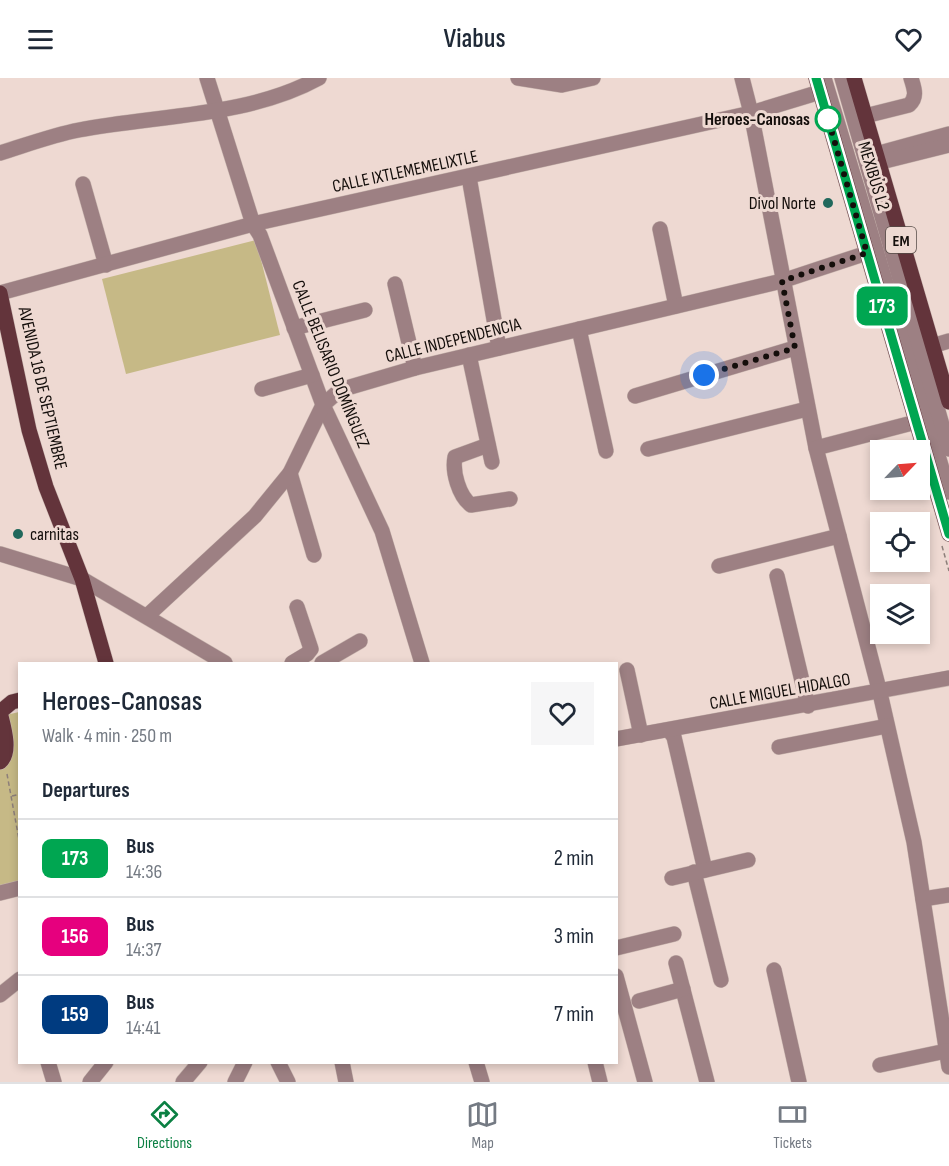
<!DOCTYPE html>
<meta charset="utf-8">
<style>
:root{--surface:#fff;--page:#f6f6f7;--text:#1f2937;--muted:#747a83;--line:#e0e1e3;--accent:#0b8043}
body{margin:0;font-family:"Sofia Sans Condensed",sans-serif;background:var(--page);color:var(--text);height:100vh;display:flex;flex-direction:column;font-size:22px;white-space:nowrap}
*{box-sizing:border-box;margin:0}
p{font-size:20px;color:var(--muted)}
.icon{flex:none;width:33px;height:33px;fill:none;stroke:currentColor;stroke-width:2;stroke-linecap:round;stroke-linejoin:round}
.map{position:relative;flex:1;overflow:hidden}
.panel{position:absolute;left:18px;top:584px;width:600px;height:402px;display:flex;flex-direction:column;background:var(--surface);border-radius:0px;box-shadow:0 3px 9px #0003}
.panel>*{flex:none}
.badge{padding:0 12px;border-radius:9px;font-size:21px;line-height:39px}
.needle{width:39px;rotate:65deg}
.buttons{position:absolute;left:870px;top:362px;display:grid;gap:12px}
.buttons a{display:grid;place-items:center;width:60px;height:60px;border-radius:0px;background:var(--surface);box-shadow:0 3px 9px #0003;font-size:30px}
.you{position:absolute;width:30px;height:30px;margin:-15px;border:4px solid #fff;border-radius:50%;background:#1a73e8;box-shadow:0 0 0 9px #1a73e833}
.map>.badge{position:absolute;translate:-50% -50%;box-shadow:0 0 0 3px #fff}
h2{padding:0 24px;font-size:22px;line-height:54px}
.round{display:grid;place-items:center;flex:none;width:63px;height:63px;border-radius:0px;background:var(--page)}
.headline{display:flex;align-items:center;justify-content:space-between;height:102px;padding:0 24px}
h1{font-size:28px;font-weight:600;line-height:45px}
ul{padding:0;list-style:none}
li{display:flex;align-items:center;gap:18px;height:78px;padding:0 24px;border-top:2px solid var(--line)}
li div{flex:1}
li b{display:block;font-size:22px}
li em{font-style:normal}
li .badge{min-width:66px;font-weight:700;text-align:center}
header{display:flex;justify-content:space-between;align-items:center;height:78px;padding:0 24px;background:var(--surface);font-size:27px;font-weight:600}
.menu{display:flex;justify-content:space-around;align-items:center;height:84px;border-top:2px solid var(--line);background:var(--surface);font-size:16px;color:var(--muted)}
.menu a{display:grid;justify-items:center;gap:3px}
.menu .active{color:var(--accent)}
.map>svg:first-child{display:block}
.green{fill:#c6b986}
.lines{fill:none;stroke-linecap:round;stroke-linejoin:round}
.minor-casing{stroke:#c7b4ae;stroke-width:16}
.major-casing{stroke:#c7b4ae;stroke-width:16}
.path{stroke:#8d7f7a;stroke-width:1.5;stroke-dasharray:4.5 3;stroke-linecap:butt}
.minor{stroke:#9d8083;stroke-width:15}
.major{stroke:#63343b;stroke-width:15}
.line-casing{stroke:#fff;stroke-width:14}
.line{stroke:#00a651;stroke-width:9}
.walk{stroke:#140e0b;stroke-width:6;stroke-dasharray:0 10.8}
.stop-dot{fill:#fff;stroke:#00a651;stroke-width:3}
.poi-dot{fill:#21685c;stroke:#eed9d2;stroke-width:2}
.labels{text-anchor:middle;stroke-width:6;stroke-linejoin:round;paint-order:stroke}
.shield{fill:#eed9d2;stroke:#554b47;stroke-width:1.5}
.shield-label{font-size:16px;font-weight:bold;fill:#140e0b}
.stop-label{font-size:18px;font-weight:bold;fill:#140e0b;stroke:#eed9d2;text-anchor:end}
.street-label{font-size:18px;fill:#140e0b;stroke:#eed9d2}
.poi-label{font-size:18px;fill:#140e0b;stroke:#eed9d2;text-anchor:end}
</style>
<header><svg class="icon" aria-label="menu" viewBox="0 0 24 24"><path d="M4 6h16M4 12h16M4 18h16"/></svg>Viabus<svg class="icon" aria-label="heart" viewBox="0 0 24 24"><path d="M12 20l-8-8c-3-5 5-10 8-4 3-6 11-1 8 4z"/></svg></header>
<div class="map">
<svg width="949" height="1004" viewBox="0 0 949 1004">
<rect width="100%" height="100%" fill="#eed9d2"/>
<!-- green -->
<g class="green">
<polygon points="256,162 280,257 126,296 102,201"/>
<polygon points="19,634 19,808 0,813 0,690 6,637"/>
</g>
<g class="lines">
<defs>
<g id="minor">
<polyline points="207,0 253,146 260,157 323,327 382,453 422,585"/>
<polyline points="518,0 562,7 593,0"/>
<polyline points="742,0 751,35 816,370 880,615 914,764 949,989"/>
<polyline points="824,0 949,414"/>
<polyline points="842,0 949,371"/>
<path d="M 865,38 L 909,27 C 918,19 914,10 911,0"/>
<path d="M 0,75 C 26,67 53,57 79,52 C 157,37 248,39 319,0"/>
<polyline points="876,76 949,56"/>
<polyline points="885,83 949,67"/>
<polyline points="469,99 499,270"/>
<polyline points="83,106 106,187"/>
<polyline points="660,151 676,228"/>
<polyline points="395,206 415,290"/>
<polyline points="0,215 253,146 751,35 820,14"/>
<polyline points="294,250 365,232"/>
<polyline points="579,251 606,373"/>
<polyline points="932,268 949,263"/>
<polyline points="469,277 492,384"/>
<polyline points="262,311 312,297"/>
<polyline points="635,318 795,270"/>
<path d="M 488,367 L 455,379 C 452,394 459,418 471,427 L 510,421"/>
<polyline points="816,370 916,344"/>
<polyline points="648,371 807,331"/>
<polyline points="290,395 314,477"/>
<polyline points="0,476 82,501 225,585"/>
<polyline points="719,488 839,458"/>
<polyline points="777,498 808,628"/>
<polyline points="147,538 255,438 290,395 323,327 340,312 415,290 782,203 867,175"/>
<polyline points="292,585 307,576 311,571 297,529"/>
<polyline points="322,585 360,563"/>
<polyline points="627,592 641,657"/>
<polyline points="669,652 674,659 705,792"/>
<polyline points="616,661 949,600"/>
<polyline points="779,669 887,648"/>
<polyline points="694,794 721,902"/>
<polyline points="672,800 748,782"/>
<polyline points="0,815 20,810"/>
<polyline points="923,821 949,817"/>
<polyline points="616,870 674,856"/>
<polyline points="676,885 707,1004"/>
<polyline points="774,892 799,1004"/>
<polyline points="616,898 645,1004"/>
<polyline points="0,917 20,901"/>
<polyline points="639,923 683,911"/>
<polyline points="48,984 54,1004"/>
<polyline points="278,984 288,1004"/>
<polyline points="342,984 346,1004"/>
<polyline points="476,984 482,1004"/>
<polyline points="595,984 600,1004"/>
<polyline points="880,987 946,973"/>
<polyline points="90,1004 106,984"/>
<polyline points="183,1004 200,984"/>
<polyline points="235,1004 245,984"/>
</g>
<g id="major">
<polyline points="816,0 949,456"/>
<polyline points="854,0 949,324"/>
<polyline points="0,215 29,352 46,409 82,501 106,585"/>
<path d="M 0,684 C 12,674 3,647 0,634 L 12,624 L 20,622"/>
</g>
</defs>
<!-- minor casing -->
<use href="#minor" class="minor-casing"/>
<!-- major casing -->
<use href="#major" class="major-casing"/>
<!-- path -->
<g class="path">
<polyline points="942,468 949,493"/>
<polyline points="7,696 20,767"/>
<polyline points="12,718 20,716"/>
</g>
<!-- minor -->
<use href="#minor" class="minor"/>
<!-- major -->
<use href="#major" class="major"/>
</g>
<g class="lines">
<defs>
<polyline id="line" points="816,0 949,456"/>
</defs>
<!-- line casing -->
<use href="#line" class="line-casing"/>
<!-- line -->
<use href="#line" class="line"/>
<!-- walk -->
<polyline class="walk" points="704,297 795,270 782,203 867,175 828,41"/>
</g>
<!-- markers -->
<circle class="stop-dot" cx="828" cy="41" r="12"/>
<g class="poi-dot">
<circle cx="828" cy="125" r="6"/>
<circle cx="18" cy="456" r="6"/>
</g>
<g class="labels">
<!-- shield labels -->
<rect class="shield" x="886" y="149" width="30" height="26" rx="4.5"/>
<g class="shield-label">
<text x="901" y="168">EM</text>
</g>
<!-- stop labels -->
<g class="stop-label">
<text x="810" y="47">Heroes-Canosas</text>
</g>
<!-- street labels -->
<g class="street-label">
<text transform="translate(405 93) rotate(-12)" y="6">CALLE IXTLEMEMELIXTLE</text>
<text transform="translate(874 98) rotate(73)" y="6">MEXIBÚS L2</text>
<text transform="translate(453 262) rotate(-14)" y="6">CALLE INDEPENDENCIA</text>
<text transform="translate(331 286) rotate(68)" y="6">CALLE BELISARIO DOMÍNGUEZ</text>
<text transform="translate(43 310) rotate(77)" y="6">AVENIDA 16 DE SEPTIEMBRE</text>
<text transform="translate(780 613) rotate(-10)" y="6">CALLE MIGUEL HIDALGO</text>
</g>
<!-- poi labels -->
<g class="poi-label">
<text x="816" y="131">Divol Norte</text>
<text x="30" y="462" text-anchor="start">carnitas</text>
</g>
</g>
</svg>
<div class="buttons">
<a><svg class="needle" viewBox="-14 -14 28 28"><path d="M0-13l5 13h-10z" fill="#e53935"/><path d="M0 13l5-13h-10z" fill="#747a83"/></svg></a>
<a><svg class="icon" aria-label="locate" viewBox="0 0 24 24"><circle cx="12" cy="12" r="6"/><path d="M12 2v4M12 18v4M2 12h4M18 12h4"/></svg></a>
<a><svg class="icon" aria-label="layers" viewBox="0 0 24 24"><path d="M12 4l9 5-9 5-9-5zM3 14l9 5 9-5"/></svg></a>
</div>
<div class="you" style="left:704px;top:297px"></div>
<b class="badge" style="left:882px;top:228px;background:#00a651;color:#fff">173</b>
<section class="panel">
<div class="headline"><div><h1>Heroes-Canosas</h1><p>Walk · 4 min · 250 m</p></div><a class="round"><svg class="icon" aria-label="heart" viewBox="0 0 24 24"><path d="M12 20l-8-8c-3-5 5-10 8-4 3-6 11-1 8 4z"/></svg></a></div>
<h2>Departures</h2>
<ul>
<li><span class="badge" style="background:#00a651;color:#fff">173</span><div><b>Bus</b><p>14:36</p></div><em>2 min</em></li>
<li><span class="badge" style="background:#e6007e;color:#fff">156</span><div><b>Bus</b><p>14:37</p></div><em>3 min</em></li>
<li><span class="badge" style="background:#003b80;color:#fff">159</span><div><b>Bus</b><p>14:41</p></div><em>7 min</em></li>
</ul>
</section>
</div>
<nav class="menu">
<a class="active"><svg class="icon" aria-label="directions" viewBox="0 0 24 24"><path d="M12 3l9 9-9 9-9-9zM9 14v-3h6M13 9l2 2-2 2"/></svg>Directions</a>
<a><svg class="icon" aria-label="map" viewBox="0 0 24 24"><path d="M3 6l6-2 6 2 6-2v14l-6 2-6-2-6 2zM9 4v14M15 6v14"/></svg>Map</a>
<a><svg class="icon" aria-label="tickets" viewBox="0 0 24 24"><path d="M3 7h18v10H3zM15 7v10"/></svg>Tickets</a>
</nav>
